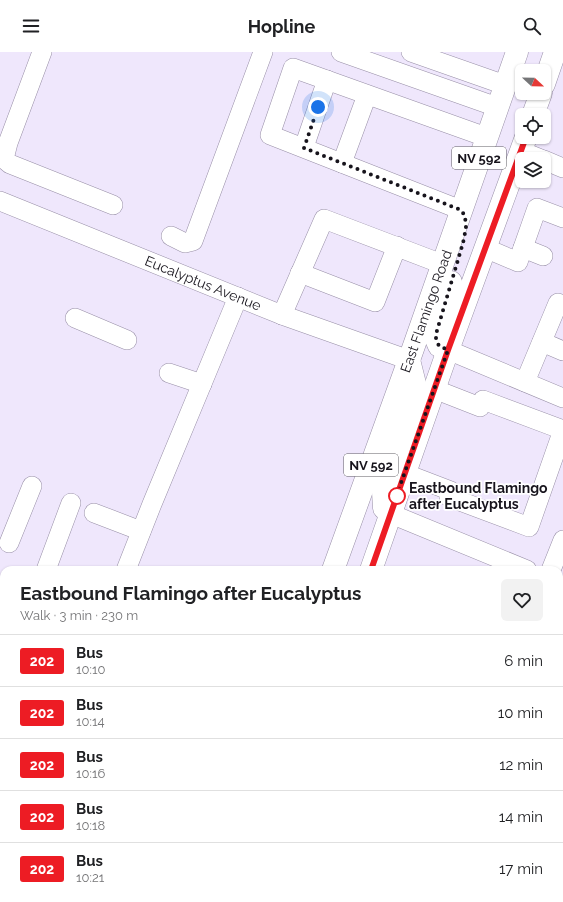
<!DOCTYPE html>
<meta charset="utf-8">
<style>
:root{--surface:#fff;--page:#f2f2f2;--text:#202124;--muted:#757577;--line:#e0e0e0}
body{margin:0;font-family:Raleway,sans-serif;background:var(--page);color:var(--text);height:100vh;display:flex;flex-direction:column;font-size:15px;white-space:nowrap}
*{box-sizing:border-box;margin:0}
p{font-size:13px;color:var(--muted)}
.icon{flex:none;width:22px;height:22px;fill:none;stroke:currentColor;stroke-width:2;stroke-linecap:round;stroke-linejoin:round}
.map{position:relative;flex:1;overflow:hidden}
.side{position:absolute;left:0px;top:514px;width:563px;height:336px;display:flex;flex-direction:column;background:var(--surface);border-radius:12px 12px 0 0;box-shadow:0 1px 3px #0004}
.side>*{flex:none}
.badge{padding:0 8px;border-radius:3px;font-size:14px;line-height:26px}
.needle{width:26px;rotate:112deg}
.buttons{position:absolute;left:515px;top:12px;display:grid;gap:8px}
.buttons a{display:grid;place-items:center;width:36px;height:36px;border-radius:6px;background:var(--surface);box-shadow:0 1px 3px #0004;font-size:20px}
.you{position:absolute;width:20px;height:20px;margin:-10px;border:3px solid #fff;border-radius:50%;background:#1a73e8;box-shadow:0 0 0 6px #1a73e833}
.map>.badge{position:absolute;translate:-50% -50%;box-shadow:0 0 0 2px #fff}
.round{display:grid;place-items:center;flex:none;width:42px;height:42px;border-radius:6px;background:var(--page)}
.headline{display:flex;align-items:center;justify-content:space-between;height:68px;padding:0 20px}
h1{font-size:19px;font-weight:700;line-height:30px}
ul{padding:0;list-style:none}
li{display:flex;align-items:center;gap:12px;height:52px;padding:0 20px;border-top:1px solid var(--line)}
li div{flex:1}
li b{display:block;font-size:15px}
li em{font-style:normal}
li .badge{min-width:44px;font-weight:700;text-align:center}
header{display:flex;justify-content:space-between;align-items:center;height:52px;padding:0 20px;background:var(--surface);font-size:18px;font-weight:700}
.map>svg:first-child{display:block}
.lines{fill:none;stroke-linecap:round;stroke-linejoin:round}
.minor-casing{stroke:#988fa7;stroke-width:20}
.major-casing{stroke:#988fa7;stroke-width:23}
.minor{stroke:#fff;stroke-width:19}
.major{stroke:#fff;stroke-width:22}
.line-casing{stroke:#fff;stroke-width:9}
.line{stroke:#ed1c24;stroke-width:6}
.walk{stroke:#17141c;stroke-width:4;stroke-dasharray:0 7.2}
.stop-dot{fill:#fff;stroke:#ed1c24;stroke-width:2}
.labels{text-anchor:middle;stroke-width:3.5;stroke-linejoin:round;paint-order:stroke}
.shield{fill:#fff;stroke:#5d5a60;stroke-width:1}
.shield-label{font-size:13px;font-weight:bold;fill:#17141c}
.street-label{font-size:14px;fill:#17141c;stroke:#fff}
.stop-label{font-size:14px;font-weight:bold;fill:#17141c;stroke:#fff;text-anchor:start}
</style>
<header><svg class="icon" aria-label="menu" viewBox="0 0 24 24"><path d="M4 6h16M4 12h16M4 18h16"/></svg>Hopline<svg class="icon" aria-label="search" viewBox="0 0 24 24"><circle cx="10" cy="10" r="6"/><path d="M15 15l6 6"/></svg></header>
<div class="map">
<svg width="563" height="850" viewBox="0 0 563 850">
<rect width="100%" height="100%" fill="#efe7fc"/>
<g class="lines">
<defs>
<g id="minor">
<polyline points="42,0 8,91 4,107 10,112 113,153"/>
<polyline points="341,0 497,55"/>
<polyline points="411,0 505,33"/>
<polyline points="304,95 327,28"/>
<polyline points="521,99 541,107"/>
<polyline points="544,108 563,116"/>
<polyline points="342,111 367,43"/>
<path id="s1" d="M 0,149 L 282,263 L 409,308"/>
<polyline points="461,158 270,83 293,16 486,85"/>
<polyline points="171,184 185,191 193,189 263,0"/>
<polyline points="485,196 518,210 537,156 563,166"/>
<polyline points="523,196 543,204"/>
<polyline points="300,221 375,250 397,194"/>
<polyline points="282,263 324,167 442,212"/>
<polyline points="75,266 127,288"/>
<polyline points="542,290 563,299"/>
<polyline points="448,298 563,346"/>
<polyline points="169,321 202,332"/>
<polyline points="525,330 558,251 563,253"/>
<polyline points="404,421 451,439 449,445 529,475 563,378 483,348 480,355 434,337"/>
<polyline points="94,461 141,479"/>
<polyline points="391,462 527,518"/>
<polyline points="9,491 32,434"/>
<polyline points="46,518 71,451"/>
<polyline points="126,518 152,452 238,245"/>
<polyline points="551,518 563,488"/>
<polyline points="559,606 563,607"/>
<polyline points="0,641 4,631"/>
<polyline points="0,757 4,749"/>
<polyline points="115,850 117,846"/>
<polyline points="161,850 163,846"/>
</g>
<g id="major">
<polyline points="544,32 555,0"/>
<polyline points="533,63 541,41"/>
<polyline points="448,298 439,294 436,287 436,282 451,230"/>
<polyline points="386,458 384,456 383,440 414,342 415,332 409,308"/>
<path id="s2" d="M 333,518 L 409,308 L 517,0"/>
<polyline points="371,518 448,298 526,85"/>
<polyline points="218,850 219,846"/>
<polyline points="255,850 256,846"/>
</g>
</defs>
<!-- minor casing -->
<use href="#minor" class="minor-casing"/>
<!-- major casing -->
<use href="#major" class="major-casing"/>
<!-- minor -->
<use href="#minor" class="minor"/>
<!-- major -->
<use href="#major" class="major"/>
</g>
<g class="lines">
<defs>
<polyline id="line" points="371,518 448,298 526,85"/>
</defs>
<!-- line casing -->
<use href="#line" class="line-casing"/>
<!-- line -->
<use href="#line" class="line"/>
<!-- walk -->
<polyline class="walk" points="318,55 304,96 461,158 465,164 466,176 463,191 436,282 436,287 439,294 448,298 395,448 397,444"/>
</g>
<!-- markers -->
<circle class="stop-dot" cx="397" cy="444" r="8"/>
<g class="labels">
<!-- shield labels -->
<g class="shield">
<rect x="452" y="95" width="54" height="22" rx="3"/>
<rect x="344" y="402" width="54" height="22" rx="3"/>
</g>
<g class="shield-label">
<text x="479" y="111">NV 592</text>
<text x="371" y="418">NV 592</text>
</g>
<!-- street labels -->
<g class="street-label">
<text dy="5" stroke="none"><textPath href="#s1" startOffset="219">Eucalyptus Avenue</textPath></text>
<text dy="5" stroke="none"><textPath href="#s2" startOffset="275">East Flamingo Road</textPath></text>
</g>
<!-- stop labels -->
<g class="stop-label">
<text x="409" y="441">Eastbound Flamingo<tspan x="409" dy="16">after Eucalyptus</tspan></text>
</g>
</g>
</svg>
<div class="buttons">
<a><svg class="needle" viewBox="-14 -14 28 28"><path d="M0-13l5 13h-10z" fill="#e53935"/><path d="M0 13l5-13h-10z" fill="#757577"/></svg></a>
<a><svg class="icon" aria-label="locate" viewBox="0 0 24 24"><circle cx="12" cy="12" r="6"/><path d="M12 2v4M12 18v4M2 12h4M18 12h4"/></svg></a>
<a><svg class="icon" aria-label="layers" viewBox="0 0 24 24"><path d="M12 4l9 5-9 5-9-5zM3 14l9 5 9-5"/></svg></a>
</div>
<div class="you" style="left:318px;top:55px"></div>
<section class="side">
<div class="headline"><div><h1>Eastbound Flamingo after Eucalyptus</h1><p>Walk · 3 min · 230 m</p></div><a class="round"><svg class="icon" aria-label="heart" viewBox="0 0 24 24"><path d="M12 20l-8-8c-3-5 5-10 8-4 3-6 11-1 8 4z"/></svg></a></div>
<ul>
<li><span class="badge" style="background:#ed1c24;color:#fff">202</span><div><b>Bus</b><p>10:10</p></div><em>6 min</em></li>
<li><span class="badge" style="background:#ed1c24;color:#fff">202</span><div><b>Bus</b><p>10:14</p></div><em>10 min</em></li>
<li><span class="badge" style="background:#ed1c24;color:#fff">202</span><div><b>Bus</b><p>10:16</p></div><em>12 min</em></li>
<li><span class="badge" style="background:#ed1c24;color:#fff">202</span><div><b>Bus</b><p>10:18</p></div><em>14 min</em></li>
<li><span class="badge" style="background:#ed1c24;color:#fff">202</span><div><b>Bus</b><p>10:21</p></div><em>17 min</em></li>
</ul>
</section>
</div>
